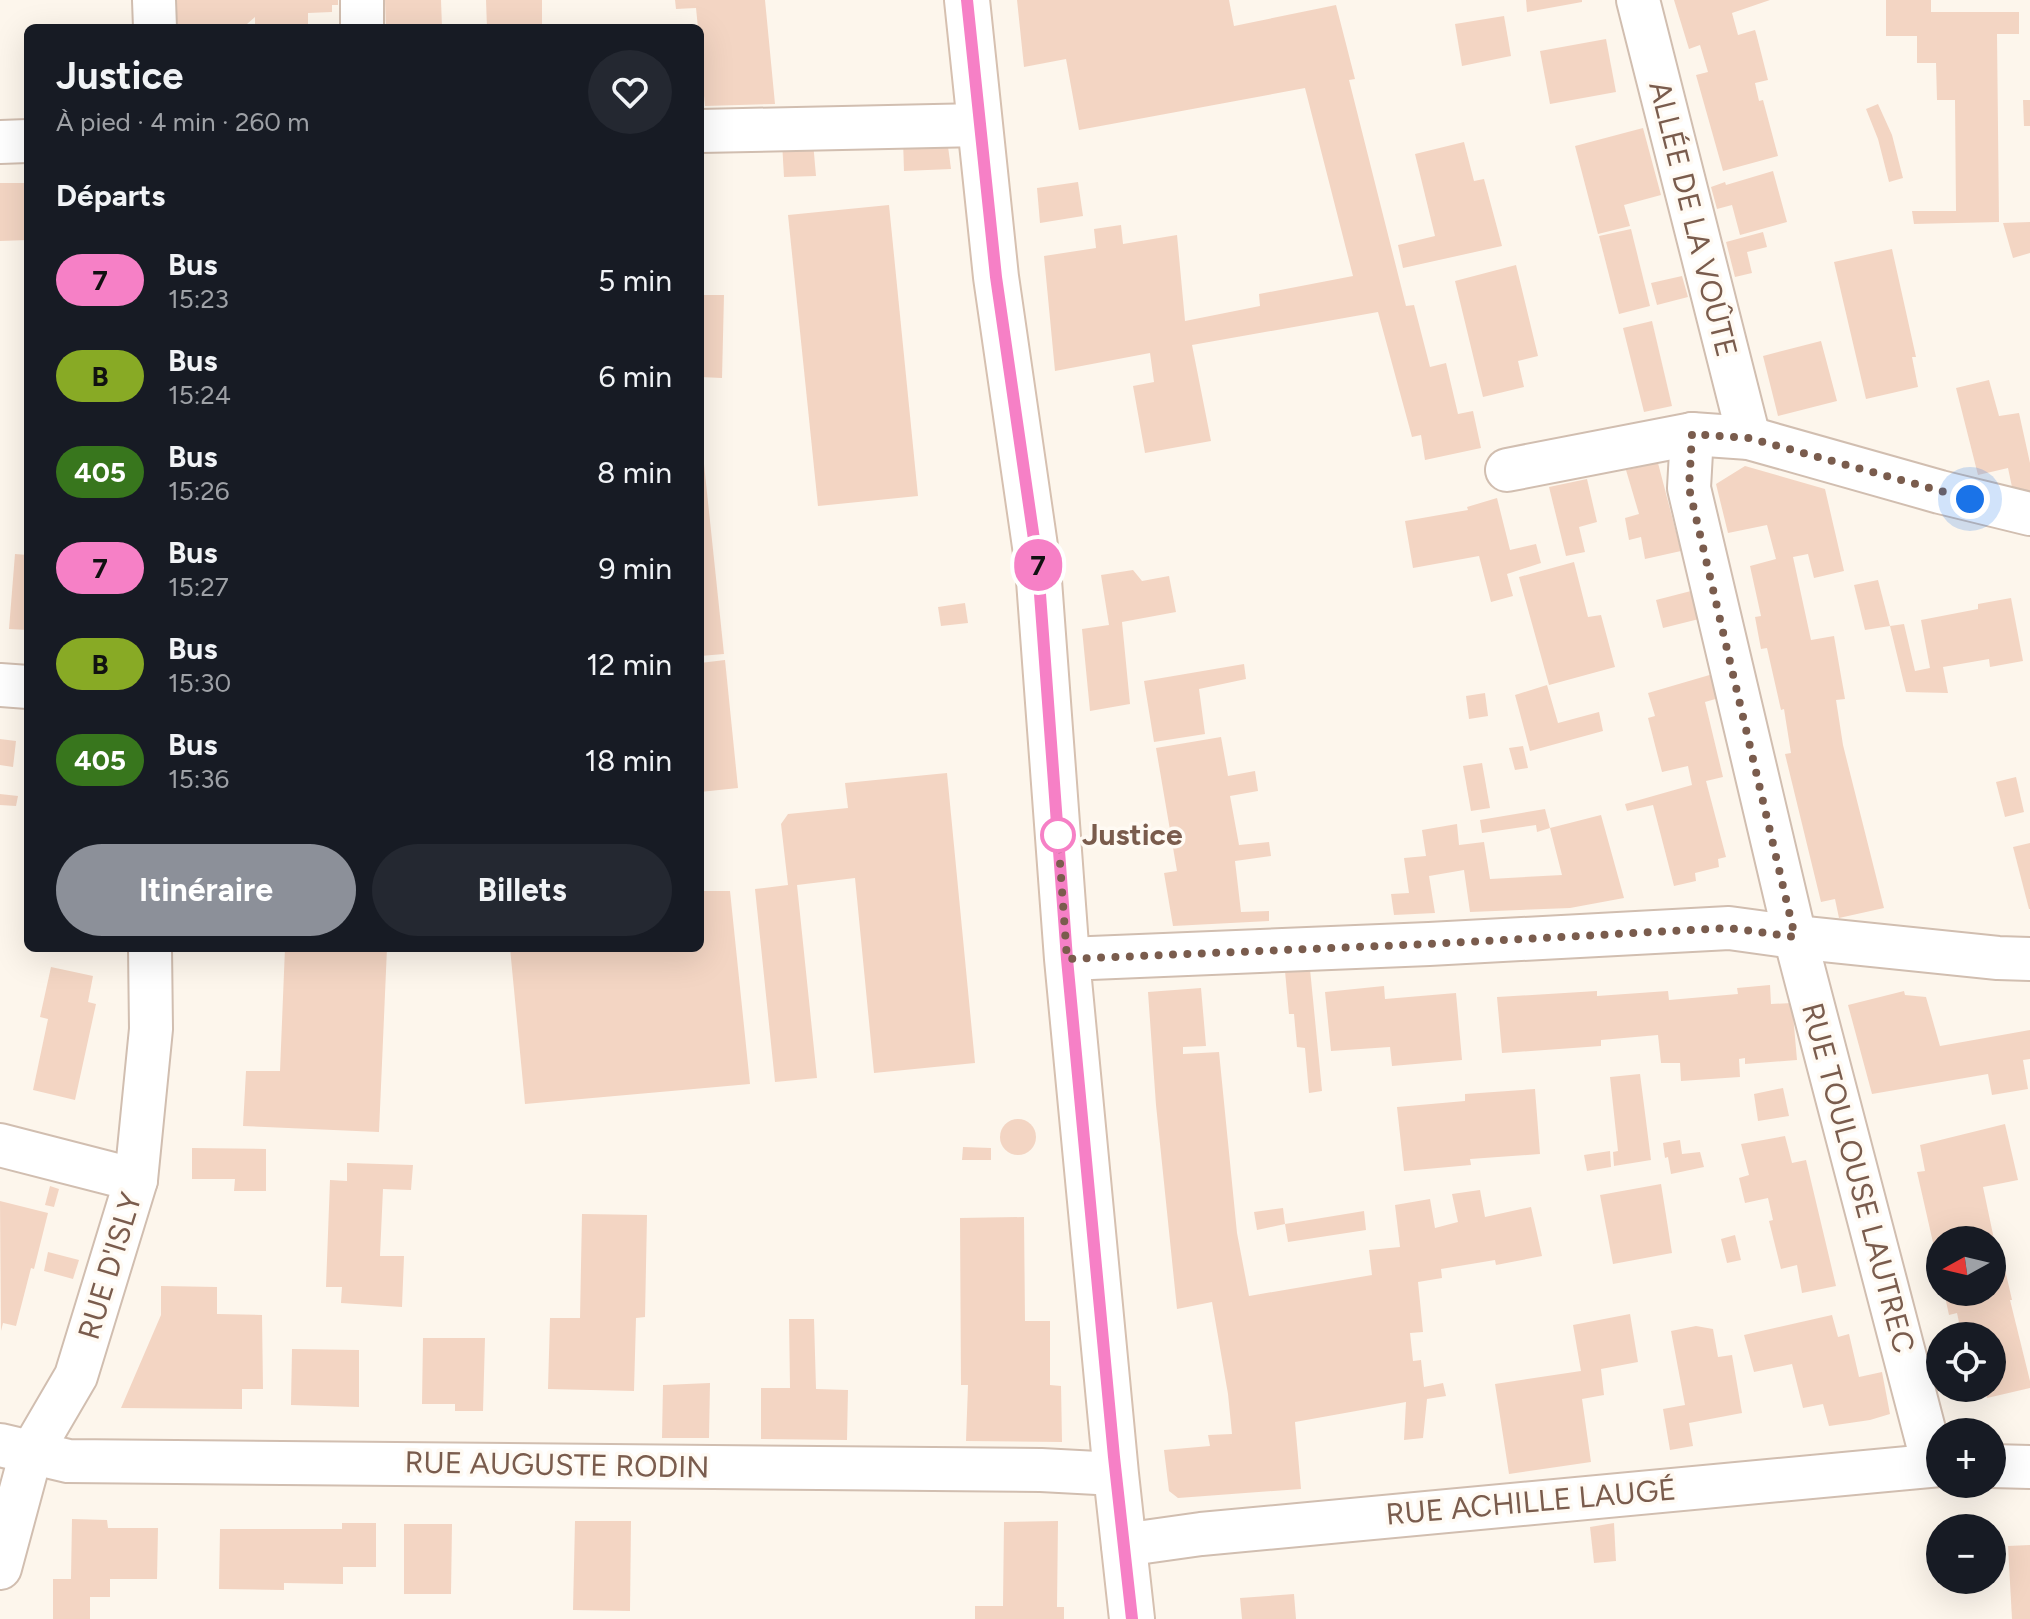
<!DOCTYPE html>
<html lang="fr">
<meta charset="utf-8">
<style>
:root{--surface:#171b24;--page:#242831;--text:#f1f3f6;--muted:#9ea1a6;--accent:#8c9099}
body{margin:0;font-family:Figtree,sans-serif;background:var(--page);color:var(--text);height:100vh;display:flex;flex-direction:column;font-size:30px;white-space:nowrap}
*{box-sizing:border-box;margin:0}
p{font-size:26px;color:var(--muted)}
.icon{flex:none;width:44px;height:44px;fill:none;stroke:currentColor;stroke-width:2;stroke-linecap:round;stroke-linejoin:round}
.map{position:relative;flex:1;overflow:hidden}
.drawer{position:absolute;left:24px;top:24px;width:680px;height:928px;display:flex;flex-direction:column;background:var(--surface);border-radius:12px;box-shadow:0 8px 32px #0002}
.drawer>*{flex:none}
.badge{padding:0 16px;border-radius:26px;font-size:28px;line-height:52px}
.needle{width:52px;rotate:262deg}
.tools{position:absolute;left:1926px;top:1226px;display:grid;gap:16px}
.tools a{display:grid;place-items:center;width:80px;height:80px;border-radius:50%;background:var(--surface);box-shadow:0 8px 32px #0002;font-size:40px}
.you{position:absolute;width:40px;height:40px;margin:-20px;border:6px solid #fff;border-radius:50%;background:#1a73e8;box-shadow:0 0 0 12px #1a73e833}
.map>.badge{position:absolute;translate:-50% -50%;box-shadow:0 0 0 4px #fff}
h2{padding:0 32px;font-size:30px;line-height:72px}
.round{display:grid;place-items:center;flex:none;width:84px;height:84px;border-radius:42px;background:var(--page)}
.head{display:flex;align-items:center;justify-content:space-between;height:136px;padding:0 32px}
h1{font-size:38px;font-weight:700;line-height:60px}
.cta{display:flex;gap:16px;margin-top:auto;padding:16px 32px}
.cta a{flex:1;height:92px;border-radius:48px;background:var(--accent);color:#fff;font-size:32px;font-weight:700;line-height:92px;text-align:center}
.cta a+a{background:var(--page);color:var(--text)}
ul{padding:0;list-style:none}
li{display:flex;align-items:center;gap:24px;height:96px;padding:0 32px}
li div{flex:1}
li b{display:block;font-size:30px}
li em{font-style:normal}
li .badge{min-width:88px;font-weight:700;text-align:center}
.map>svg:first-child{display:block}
.building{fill:#f3d5c3}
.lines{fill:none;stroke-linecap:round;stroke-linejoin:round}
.minor-casing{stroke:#d1beb0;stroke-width:46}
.secondary-casing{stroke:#d6c0b0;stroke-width:48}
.minor{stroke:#fff;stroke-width:42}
.secondary{stroke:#fff;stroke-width:44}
.line-casing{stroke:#fff;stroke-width:18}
.line{stroke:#f680c6;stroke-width:12}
.walk{stroke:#7a5c4d;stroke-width:8;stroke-dasharray:0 14.4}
.stop-dot{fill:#fff;stroke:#f680c6;stroke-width:4}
.labels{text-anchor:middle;stroke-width:7;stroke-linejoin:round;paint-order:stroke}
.street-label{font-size:30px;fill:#7a5c4d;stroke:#fffaf3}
.stop-label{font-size:30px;font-weight:bold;fill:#7a5c4d;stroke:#fffaf3;text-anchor:start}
</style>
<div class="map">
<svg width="2030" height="1619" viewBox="0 0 2030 1619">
<rect width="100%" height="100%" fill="#fdf6ec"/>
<!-- building -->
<g class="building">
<polygon points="175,0 338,0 338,5 332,5 332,12 308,13 308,28 255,28 255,17 247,24 232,24 232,28 175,28"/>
<polygon points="385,0 441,0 442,28 386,28"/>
<polygon points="486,0 542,0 542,28 487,28"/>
<polygon points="675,0 765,0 775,104 705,106 700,55 700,28 698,28 696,8 676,9"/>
<polygon points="1017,0 1229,0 1234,26 1336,5 1355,79 1349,80 1406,306 1414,305 1430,367 1446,363 1458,414 1473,411 1481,448 1425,460 1421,435 1412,437 1378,312 1192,345 1211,441 1145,453 1133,386 1154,382 1150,353 1055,371 1044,256 1096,248 1094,229 1121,225 1123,244 1177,235 1185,321 1260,306 1259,294 1353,276 1305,88 1079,130 1066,59 1024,67"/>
<polygon points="1526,0 1582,0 1582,2 1527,12"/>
<polygon points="1674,0 1770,0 1732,13 1738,35 1755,30 1756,33 1768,80 1755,83 1759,101 1763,100 1778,156 1723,171 1696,75 1708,72 1700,45 1689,49"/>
<polygon points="1886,0 1931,0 1931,12 2019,12 2019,34 1997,34 1999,222 1914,224 1912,211 1956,211 1955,100 1937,100 1936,63 1917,63 1917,36 1886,36"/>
<polygon points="1504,16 1511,56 1462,66 1455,24"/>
<polygon points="1606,39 1616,92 1550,104 1540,51"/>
<polygon points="2023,100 2030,100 2030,126 2024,126"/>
<polygon points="1878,104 1892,135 1903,178 1889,182 1878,139 1866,109"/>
<polygon points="1643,128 1661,195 1624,205 1630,226 1598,234 1575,146"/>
<polygon points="947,139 951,169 904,171 903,140"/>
<polygon points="782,142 813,142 816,176 784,177"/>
<polygon points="1464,142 1474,181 1484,179 1502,246 1403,268 1398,245 1435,236 1415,154"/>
<polygon points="1773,171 1787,222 1740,235 1732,205 1717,209 1711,187 1725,182 1726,185"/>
<polygon points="1078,182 1083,216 1040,223 1037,188"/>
<polygon points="0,183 28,183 28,240 0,241"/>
<rect x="700" y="201" width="4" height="37"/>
<polygon points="889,205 918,496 818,506 788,215"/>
<polygon points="2030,222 2030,253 2013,258 2003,223"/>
<polygon points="1631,229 1650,306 1619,314 1599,236"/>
<polygon points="1763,232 1767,247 1747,252 1752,273 1735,277 1726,242"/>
<polygon points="1892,249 1916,357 1912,357 1918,387 1866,399 1834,262"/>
<polygon points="1516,265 1538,356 1518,361 1524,387 1483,397 1455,281"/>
<polygon points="1682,276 1688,297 1657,305 1651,283"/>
<polygon points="700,295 724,295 722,378 700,377"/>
<polygon points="1652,321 1672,406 1644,412 1623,328"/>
<polygon points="1821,341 1837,401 1778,416 1763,356"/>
<polygon points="1989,380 1999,416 2019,413 2030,463 2030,492 2012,487 2008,468 1978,475 1956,388"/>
<polygon points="700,445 702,445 724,654 700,656"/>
<polygon points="1658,463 1681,551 1645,559 1641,537 1629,540 1625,518 1639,514 1626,470"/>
<polygon points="1745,466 1825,489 1844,571 1814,578 1808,554 1793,557 1811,640 1834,636 1845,699 1836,700 1843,745 1884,908 1839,918 1835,899 1821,902 1785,754 1791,753 1784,709 1781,710 1767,648 1761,649 1755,617 1761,616 1750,566 1776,559 1767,525 1728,533 1716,484"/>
<polygon points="1587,479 1597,522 1579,527 1585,552 1566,556 1549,487"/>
<polygon points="1497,498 1510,550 1536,544 1541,563 1507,574 1513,596 1491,602 1479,556 1413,568 1405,521 1468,510 1467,507"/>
<polygon points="15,554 28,555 28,630 9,629"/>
<polygon points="1574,562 1588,617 1601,615 1615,667 1549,685 1519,577"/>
<polygon points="1133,570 1142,581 1169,576 1176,612 1122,622 1130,704 1090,711 1082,629 1109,625 1101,575"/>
<polygon points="1878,580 1890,626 1865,630 1854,585"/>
<polygon points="1691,591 1699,619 1663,628 1656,600"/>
<polygon points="2011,598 2023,661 1990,667 1989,659 1943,667 1948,693 1906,692 1890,626 1904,624 1915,671 1930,668 1921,620 1978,609 1978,604"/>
<polygon points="965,603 968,623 941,626 938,607"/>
<polygon points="725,660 738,788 700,792 700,663"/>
<polygon points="1244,664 1246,679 1199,689 1205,734 1154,742 1144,681"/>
<polygon points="1713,674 1719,698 1705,702 1723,777 1706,781 1726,857 1718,859 1719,867 1695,873 1696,881 1674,886 1653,805 1627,811 1625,804 1692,785 1688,766 1662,772 1648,718 1655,716 1648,693"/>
<polygon points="1547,685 1558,723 1599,712 1603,731 1530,751 1515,695"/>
<polygon points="1485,693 1488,716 1469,719 1466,696"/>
<polygon points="1221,737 1228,776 1255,771 1258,791 1230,796 1239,845 1269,842 1271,856 1235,861 1241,912 1269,911 1269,921 1173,926 1164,873 1177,871 1156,748"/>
<polygon points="0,739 16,741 13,767 0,765"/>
<polygon points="1523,746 1528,768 1515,770 1509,748"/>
<polygon points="1482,763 1490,808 1471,811 1463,766"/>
<polygon points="947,773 975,1063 874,1073 855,878 797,885 817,1078 775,1082 755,889 788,885 781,824 788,814 848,808 845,783"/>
<polygon points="2016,777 2024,812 2005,817 1996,782"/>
<polygon points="0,794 18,796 16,806 0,805"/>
<polygon points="1545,809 1550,828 1537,832 1536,825 1482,833 1480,820"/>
<polygon points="1601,815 1624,898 1570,908 1470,912 1464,870 1429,876 1435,913 1394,915 1391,894 1409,893 1404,858 1426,856 1422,830 1457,824 1459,845 1484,842 1490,879 1562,875 1550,828"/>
<polygon points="2030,843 2030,909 2029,909 2013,847"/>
<polygon points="700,891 730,891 750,1084 525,1104 510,948 700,948"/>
<polygon points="285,948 387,948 379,1132 243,1126 246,1071 280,1071"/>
<polygon points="51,967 93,976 88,1002 96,1004 75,1100 33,1090 48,1019 40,1017"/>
<polygon points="1310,969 1322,1091 1309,1093 1305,1048 1297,1047 1294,1014 1289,1014 1285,971"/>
<polygon points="1770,985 1771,1004 1792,1003 1797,1060 1745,1064 1745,1058 1739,1059 1740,1077 1681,1081 1680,1063 1661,1063 1658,1035 1601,1040 1601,1046 1502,1053 1497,997 1597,991 1597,996 1668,991 1669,1000 1738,994 1737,988"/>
<polygon points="1384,986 1385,999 1456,993 1462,1060 1392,1066 1390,1047 1331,1051 1325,992"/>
<polygon points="1201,988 1206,1046 1183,1047 1183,1054 1219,1052 1237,1233 1249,1296 1372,1275 1369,1250 1400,1247 1395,1205 1430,1199 1435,1228 1458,1222 1452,1194 1480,1190 1485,1217 1531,1207 1542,1256 1496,1265 1495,1260 1441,1269 1442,1278 1418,1282 1423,1332 1410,1333 1413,1361 1421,1360 1424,1387 1443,1383 1446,1396 1427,1399 1423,1438 1404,1440 1406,1402 1295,1422 1301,1489 1178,1498 1169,1491 1164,1450 1210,1446 1208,1435 1232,1434 1228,1394 1212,1302 1177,1309 1156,1105 1148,992"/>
<polygon points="1904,991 1905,995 1926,997 1940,1046 2030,1030 2030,1059 2023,1060 2028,1089 1992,1095 1988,1074 1872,1094 1848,1005"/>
<polygon points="1640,1074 1651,1160 1614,1166 1613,1152 1618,1151 1610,1077"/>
<polygon points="1783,1088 1789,1116 1758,1121 1754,1094"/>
<polygon points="1535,1089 1540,1154 1470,1159 1471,1165 1404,1171 1397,1107 1465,1101 1465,1094"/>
<circle cx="1018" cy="1137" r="18"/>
<polygon points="2005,1124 2018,1180 1983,1187 1995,1244 1999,1243 2012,1300 2010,1300 2030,1381 2030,1388 1987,1398 1984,1388 1992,1388 1992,1336 1962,1336 1957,1313 1949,1315 1944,1292 1992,1292 1992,1240 1940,1240 1939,1269 1917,1172 1925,1171 1920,1145"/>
<polygon points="1785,1136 1792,1163 1806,1160 1836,1286 1802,1293 1797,1265 1781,1269 1769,1221 1773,1220 1768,1198 1745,1203 1739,1178 1749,1175 1741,1144"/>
<polygon points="1680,1140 1682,1154 1700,1152 1704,1167 1671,1174 1668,1157 1665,1158 1663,1143"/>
<polygon points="963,1147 991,1148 991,1160 962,1160"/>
<polygon points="192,1148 266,1149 266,1191 234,1191 235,1179 192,1179"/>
<polygon points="1610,1151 1611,1167 1587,1171 1584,1155"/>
<polygon points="347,1163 413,1165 411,1190 383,1189 380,1256 404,1256 402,1307 341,1303 342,1287 326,1287 330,1180 347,1181"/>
<polygon points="1661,1184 1672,1253 1613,1264 1600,1195"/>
<polygon points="50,1186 59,1189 54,1207 45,1205"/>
<polygon points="0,1201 48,1213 34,1269 31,1268 16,1326 3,1323 1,1331"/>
<polygon points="1283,1208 1285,1224 1257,1230 1254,1212"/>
<polygon points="1364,1211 1366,1230 1288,1242 1285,1224"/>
<polygon points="582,1214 647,1215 645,1317 636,1318 634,1391 548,1389 550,1318 580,1318"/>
<polygon points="1024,1217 1025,1321 1050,1321 1050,1385 1061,1386 1062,1442 966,1441 968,1385 961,1385 960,1218"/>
<polygon points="1735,1235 1741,1260 1727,1263 1721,1239"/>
<polygon points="48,1252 79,1260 73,1279 44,1271"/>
<polygon points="161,1286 217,1287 217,1314 262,1315 263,1389 242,1389 242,1409 121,1408 161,1315"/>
<polygon points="1630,1314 1638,1362 1601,1369 1604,1395 1582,1399 1591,1462 1509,1474 1495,1384 1581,1371 1573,1325"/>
<polygon points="1832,1315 1838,1337 1849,1334 1859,1377 1882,1372 1890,1414 1870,1420 1829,1426 1823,1404 1803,1408 1792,1364 1754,1372 1744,1335"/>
<polygon points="789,1319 814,1319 816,1389 848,1390 847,1440 761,1439 761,1388 790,1388"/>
<polygon points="1696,1326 1713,1329 1718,1357 1732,1355 1742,1413 1689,1423 1693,1446 1670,1450 1663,1409 1685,1405 1671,1331"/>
<polygon points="423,1338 485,1338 483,1411 455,1411 455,1404 422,1404"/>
<polygon points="292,1349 359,1350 359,1407 291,1405"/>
<polygon points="710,1383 709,1438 662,1438 663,1385"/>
<polygon points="72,1519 107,1520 108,1528 158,1528 157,1579 110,1579 110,1597 90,1597 90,1619 53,1619 53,1579 71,1579"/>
<polygon points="575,1521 631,1521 630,1611 573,1610"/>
<polygon points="1058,1521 1057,1607 1064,1607 1064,1619 975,1619 975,1606 1003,1606 1004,1522"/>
<polygon points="342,1523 376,1523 376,1567 343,1567 343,1584 284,1583 284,1590 219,1589 220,1529 342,1529"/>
<polygon points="1614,1523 1616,1561 1594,1563 1590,1527"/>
<polygon points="404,1524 452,1524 451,1594 404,1594"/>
<polygon points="2030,1545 2030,1619 2012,1619 2008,1546"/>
<polygon points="1294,1594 1296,1619 1242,1619 1240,1598"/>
</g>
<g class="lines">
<defs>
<g id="minor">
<polyline points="154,0 155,28"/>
<polyline points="1638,0 1749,438"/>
<polyline points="362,28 362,0"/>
<polyline points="700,131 980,125"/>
<polyline points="0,142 28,141"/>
<polyline points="1692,434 1689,488 1795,937 1933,1464"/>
<polyline points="1507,470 1692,434 1749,438 1940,492 2030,514"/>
<polyline points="0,685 28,687"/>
<polyline points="1067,959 1429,944 1729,928 1795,937 1998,958 2030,959"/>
<polyline points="0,1145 136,1180"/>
<polyline points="0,1445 68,1461 1041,1470 1116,1474"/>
<polyline points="1992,1466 2030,1467"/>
<polyline points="1123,1545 1201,1534 1940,1465"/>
<polyline points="0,1568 31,1453 76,1376 136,1180 151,1029 150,948"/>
</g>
<polyline id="secondary" points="967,0 996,277 1038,567 1067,959 1116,1474 1132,1619"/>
</defs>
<!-- minor casing -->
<use href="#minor" class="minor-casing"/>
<!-- secondary casing -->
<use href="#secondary" class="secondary-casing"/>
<!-- minor -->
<use href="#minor" class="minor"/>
<!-- secondary -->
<use href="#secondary" class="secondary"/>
</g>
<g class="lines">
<defs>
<polyline id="line" points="967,0 996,277 1038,567 1067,959 1114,1457 1132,1619"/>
</defs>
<!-- line casing -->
<use href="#line" class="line-casing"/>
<!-- line -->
<use href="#line" class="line"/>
<!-- walk -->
<polyline class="walk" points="1058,835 1067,959 1429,944 1729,928 1795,937 1689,488 1692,434 1749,438 1970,499"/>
</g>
<!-- markers -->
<circle class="stop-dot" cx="1058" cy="835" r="16"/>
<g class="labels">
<!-- street labels -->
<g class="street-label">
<text transform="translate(1693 219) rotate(76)" y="10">ALLÉE DE LA VOÛTE</text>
<text transform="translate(1858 1178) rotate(75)" y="10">RUE TOULOUSE LAUTREC</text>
<text transform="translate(110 1266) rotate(-73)" y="10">RUE D'ISLY</text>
<text transform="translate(557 1465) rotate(1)" y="10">RUE AUGUSTE RODIN</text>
<text transform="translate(1531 1502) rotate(-5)" y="10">RUE ACHILLE LAUGÉ</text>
</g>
<!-- stop labels -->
<g class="stop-label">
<text x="1082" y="845">Justice</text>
</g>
</g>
</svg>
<div class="tools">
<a><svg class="needle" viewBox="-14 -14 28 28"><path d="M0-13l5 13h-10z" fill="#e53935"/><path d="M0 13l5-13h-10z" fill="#9ea1a6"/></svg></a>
<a><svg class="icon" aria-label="locate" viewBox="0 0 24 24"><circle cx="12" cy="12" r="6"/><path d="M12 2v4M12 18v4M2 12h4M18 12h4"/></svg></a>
<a>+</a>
<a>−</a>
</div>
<div class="you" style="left:1970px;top:499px"></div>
<b class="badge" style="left:1038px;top:565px;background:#f680c6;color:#111">7</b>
<section class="drawer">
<div class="head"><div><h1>Justice</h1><p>À pied · 4 min · 260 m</p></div><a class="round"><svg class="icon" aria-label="heart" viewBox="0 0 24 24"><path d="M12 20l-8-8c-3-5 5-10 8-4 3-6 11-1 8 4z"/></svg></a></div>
<h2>Départs</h2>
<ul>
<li><span class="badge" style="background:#f680c6;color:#111">7</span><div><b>Bus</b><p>15:23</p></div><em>5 min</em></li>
<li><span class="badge" style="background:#88aa25;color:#111">B</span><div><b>Bus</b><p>15:24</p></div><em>6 min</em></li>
<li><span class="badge" style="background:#38761d;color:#fff">405</span><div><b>Bus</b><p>15:26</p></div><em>8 min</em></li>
<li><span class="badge" style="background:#f680c6;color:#111">7</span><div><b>Bus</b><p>15:27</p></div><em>9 min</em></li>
<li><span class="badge" style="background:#88aa25;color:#111">B</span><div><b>Bus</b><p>15:30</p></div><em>12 min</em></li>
<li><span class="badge" style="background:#38761d;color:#fff">405</span><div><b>Bus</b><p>15:36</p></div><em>18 min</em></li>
</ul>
<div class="cta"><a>Itinéraire</a><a>Billets</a></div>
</section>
</div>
